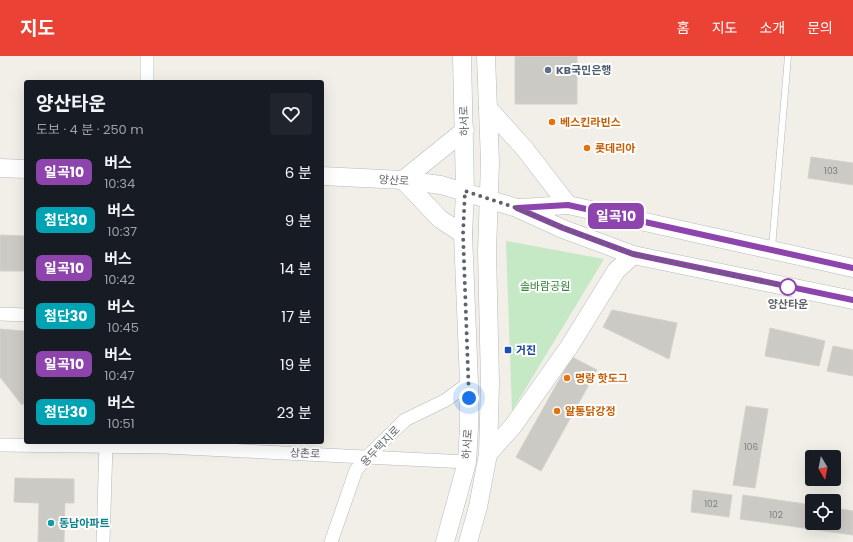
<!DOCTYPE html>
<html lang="ko">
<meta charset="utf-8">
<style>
:root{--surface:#171b24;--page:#20242c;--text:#f1f3f6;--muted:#9ea1a6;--accent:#ea4335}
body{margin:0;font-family:Poppins,"Noto Sans KR",sans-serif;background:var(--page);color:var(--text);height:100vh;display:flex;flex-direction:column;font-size:15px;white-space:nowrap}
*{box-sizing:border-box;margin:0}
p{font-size:13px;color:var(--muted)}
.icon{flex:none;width:22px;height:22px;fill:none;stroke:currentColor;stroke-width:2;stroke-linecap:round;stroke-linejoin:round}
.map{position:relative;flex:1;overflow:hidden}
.details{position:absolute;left:24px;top:24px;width:300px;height:364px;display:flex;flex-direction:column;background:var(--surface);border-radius:4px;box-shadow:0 4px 16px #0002}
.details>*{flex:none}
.badge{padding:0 8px;border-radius:6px;font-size:14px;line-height:26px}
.needle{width:26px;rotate:170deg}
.tools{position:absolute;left:805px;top:394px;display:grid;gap:8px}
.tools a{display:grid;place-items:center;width:36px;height:36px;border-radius:4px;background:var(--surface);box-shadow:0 4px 16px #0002;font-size:20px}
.you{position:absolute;width:20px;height:20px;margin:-10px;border:3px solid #fff;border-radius:50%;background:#1a73e8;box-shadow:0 0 0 6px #1a73e833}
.map>.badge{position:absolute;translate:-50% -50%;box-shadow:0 0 0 2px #fff}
.round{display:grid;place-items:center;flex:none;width:42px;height:42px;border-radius:4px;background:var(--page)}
.head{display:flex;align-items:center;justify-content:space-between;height:68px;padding:0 12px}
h1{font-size:19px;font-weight:700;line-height:30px}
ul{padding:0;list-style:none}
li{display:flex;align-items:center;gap:12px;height:48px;padding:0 12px}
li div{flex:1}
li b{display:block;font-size:15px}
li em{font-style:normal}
li .badge{min-width:44px;font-weight:700;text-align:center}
header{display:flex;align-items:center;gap:24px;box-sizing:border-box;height:56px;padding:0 20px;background:var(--accent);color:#fff}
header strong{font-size:19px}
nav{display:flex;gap:22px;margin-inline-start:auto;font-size:14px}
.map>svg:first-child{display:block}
.green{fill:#c5e8c5}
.building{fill:#cccac5;stroke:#d6d1c6}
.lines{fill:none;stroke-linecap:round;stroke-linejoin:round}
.lane-casing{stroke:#b5b8bc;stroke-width:7}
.street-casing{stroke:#b5b8bc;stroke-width:14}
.secondary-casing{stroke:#b6babf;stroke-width:19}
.lane{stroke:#fff;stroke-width:6}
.street{stroke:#fff;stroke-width:13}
.secondary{stroke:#fff;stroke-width:18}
.line-casing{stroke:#fff;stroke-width:9}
.line{stroke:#8e44ad;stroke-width:6}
.walk{stroke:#5f6368;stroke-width:4;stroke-dasharray:0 7.2}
.service-dot{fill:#5c6f8a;stroke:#fff;stroke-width:1.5}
.food-dot{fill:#e8710a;stroke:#fff;stroke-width:1.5}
.stop-dot{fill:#fff;stroke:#8e44ad;stroke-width:2}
.transit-dot{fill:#1a4fb4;stroke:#fff;stroke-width:1.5}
.culture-dot{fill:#0f9aa8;stroke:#fff;stroke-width:1.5}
.labels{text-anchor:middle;stroke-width:4;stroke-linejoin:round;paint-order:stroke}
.number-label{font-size:9px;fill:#7a7d7f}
.service-label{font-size:11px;font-weight:bold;fill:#4e5e75;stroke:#fff;text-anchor:start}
.street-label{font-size:11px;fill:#5f6368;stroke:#fff}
.food-label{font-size:11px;font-weight:bold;fill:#c56008;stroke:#fff;text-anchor:start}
.park-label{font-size:11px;fill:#348238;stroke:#fff}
.stop-label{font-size:11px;font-weight:bold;fill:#5f6368;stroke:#fff}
.transit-label{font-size:11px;font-weight:bold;fill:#164399;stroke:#fff;text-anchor:start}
.culture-label{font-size:11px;font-weight:bold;fill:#0d838f;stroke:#fff;text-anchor:start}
</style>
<header>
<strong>지도</strong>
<nav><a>홈</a><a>지도</a><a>소개</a><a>문의</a></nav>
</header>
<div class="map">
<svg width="853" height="486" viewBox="0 0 853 486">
<rect width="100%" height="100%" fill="#f1efe8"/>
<!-- green -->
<polygon class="green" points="506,185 604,203 512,355"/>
<!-- building -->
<g class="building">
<rect x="515" y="0" width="62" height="48"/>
<polygon points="811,101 853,107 853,129 808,122"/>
<polygon points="0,179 25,180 26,215 0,215"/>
<polygon points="612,254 677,267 669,303 603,271"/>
<polygon points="770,272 825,285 819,310 765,300"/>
<polygon points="0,273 24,275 26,277 26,346 22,349 0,321"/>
<polygon points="833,290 853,294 853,320 827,315"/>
<polygon points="572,301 597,314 541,415 516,401"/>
<polygon points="746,350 768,353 755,432 733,429"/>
<polygon points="15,422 74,423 74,447 65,447 64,486 38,486 39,447 14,446"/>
<polygon points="693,434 732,439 729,461 691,456"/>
<polygon points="743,439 812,449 812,467 834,467 834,452 853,455 853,479 740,463"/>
</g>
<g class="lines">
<defs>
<polyline id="lane" points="772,192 788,0"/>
<g id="street">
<polyline points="147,26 147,0"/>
<polyline points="0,258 26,259"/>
<polyline points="0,389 165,391 467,406"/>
<polyline points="103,486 106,389"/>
<polyline points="331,486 356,414 368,400 405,364 446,344 469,327"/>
</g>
<g id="secondary">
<polyline points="488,52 524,92 568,149"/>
<polyline points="0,112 26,113"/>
<polyline points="322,120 403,124 441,129 517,152 563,173 633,199 853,244"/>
<polyline points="520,152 568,149 853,212"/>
<polyline points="463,178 440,163 403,124 465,74"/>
<polyline points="488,398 513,370 569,291 616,215 633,199"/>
<polyline points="445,486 467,406 469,371 469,327 463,178 465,135 462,0"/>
<polyline points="468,486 478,451 488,398 490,327 487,196 490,106 486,0"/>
</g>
</defs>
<!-- lane casing -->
<use href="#lane" class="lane-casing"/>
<!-- street casing -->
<use href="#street" class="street-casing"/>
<!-- secondary casing -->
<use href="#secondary" class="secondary-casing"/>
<!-- lane -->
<use href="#lane" class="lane"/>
<!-- street -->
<use href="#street" class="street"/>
<!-- secondary -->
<use href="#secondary" class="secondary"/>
</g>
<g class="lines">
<defs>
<polyline id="line" points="853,212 568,149 517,152 563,172 633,198 853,244"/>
</defs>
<!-- line casing -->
<use href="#line" class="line-casing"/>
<!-- line -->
<use href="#line" class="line"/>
<!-- walk -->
<polyline class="walk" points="469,342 463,178 465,135 517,152 563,172 633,198 788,231"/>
</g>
<!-- markers -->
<circle class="service-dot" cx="548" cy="14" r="4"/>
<g class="food-dot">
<circle cx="552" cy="66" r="4"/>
<circle cx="587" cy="92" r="4"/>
<circle cx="567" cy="322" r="4"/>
<circle cx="557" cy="355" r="4"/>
</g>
<circle class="stop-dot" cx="788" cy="231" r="8"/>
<rect class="transit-dot" x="504" y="290" width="8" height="8" rx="2"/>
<circle class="culture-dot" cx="51" cy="467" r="4"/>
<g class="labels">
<!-- number labels -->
<g class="number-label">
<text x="831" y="118">103</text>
<text x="751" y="394">106</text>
<text x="711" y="451">102</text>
<text x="776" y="462">102</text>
</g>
<!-- service labels -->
<g class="service-label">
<text x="556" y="18">KB국민은행</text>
</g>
<!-- street labels -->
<g class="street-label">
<text transform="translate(464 65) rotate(-92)" y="4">하서로</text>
<text transform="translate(394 124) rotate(4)" y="4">양산로</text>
<text transform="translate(467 388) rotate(-86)" y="4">하서로</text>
<text transform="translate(380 390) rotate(-46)" y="4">용두택지로</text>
<text transform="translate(305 397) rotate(2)" y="4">상촌로</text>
</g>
<!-- food labels -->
<g class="food-label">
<text x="560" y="70">베스킨라빈스</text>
<text x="595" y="96">롯데리아</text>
<text x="575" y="326">명랑 핫도그</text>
<text x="565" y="359">알통닭강정</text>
</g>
<!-- park labels -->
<g class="park-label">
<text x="545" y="234">솔바람공원</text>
</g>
<!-- stop labels -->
<g class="stop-label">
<text x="788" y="252">양산타운</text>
</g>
<!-- transit labels -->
<g class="transit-label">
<text x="516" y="298">거진</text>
</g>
<!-- culture labels -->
<g class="culture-label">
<text x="59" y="471">동남아파트</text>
</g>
</g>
</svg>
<div class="tools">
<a><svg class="needle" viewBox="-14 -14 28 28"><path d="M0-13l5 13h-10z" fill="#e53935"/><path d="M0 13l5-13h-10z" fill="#9ea1a6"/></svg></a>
<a><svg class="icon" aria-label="locate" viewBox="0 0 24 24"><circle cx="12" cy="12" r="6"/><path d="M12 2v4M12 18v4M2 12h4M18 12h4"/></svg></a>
</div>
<div class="you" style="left:469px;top:342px"></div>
<b class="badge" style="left:616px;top:160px;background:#8e44ad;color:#fff">일곡10</b>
<section class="details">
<div class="head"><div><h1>양산타운</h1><p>도보 · 4 분 · 250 m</p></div><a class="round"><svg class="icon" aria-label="heart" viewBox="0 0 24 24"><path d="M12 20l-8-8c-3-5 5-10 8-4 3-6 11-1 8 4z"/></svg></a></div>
<ul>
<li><span class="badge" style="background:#8e44ad;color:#fff">일곡10</span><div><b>버스</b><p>10:34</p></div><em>6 분</em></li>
<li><span class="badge" style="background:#00a3b4;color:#fff">첨단30</span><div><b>버스</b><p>10:37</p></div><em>9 분</em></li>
<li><span class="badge" style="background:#8e44ad;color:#fff">일곡10</span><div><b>버스</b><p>10:42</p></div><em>14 분</em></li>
<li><span class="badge" style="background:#00a3b4;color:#fff">첨단30</span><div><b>버스</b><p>10:45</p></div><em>17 분</em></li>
<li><span class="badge" style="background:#8e44ad;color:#fff">일곡10</span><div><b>버스</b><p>10:47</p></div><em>19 분</em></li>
<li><span class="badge" style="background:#00a3b4;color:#fff">첨단30</span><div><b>버스</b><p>10:51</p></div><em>23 분</em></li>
</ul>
</section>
</div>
